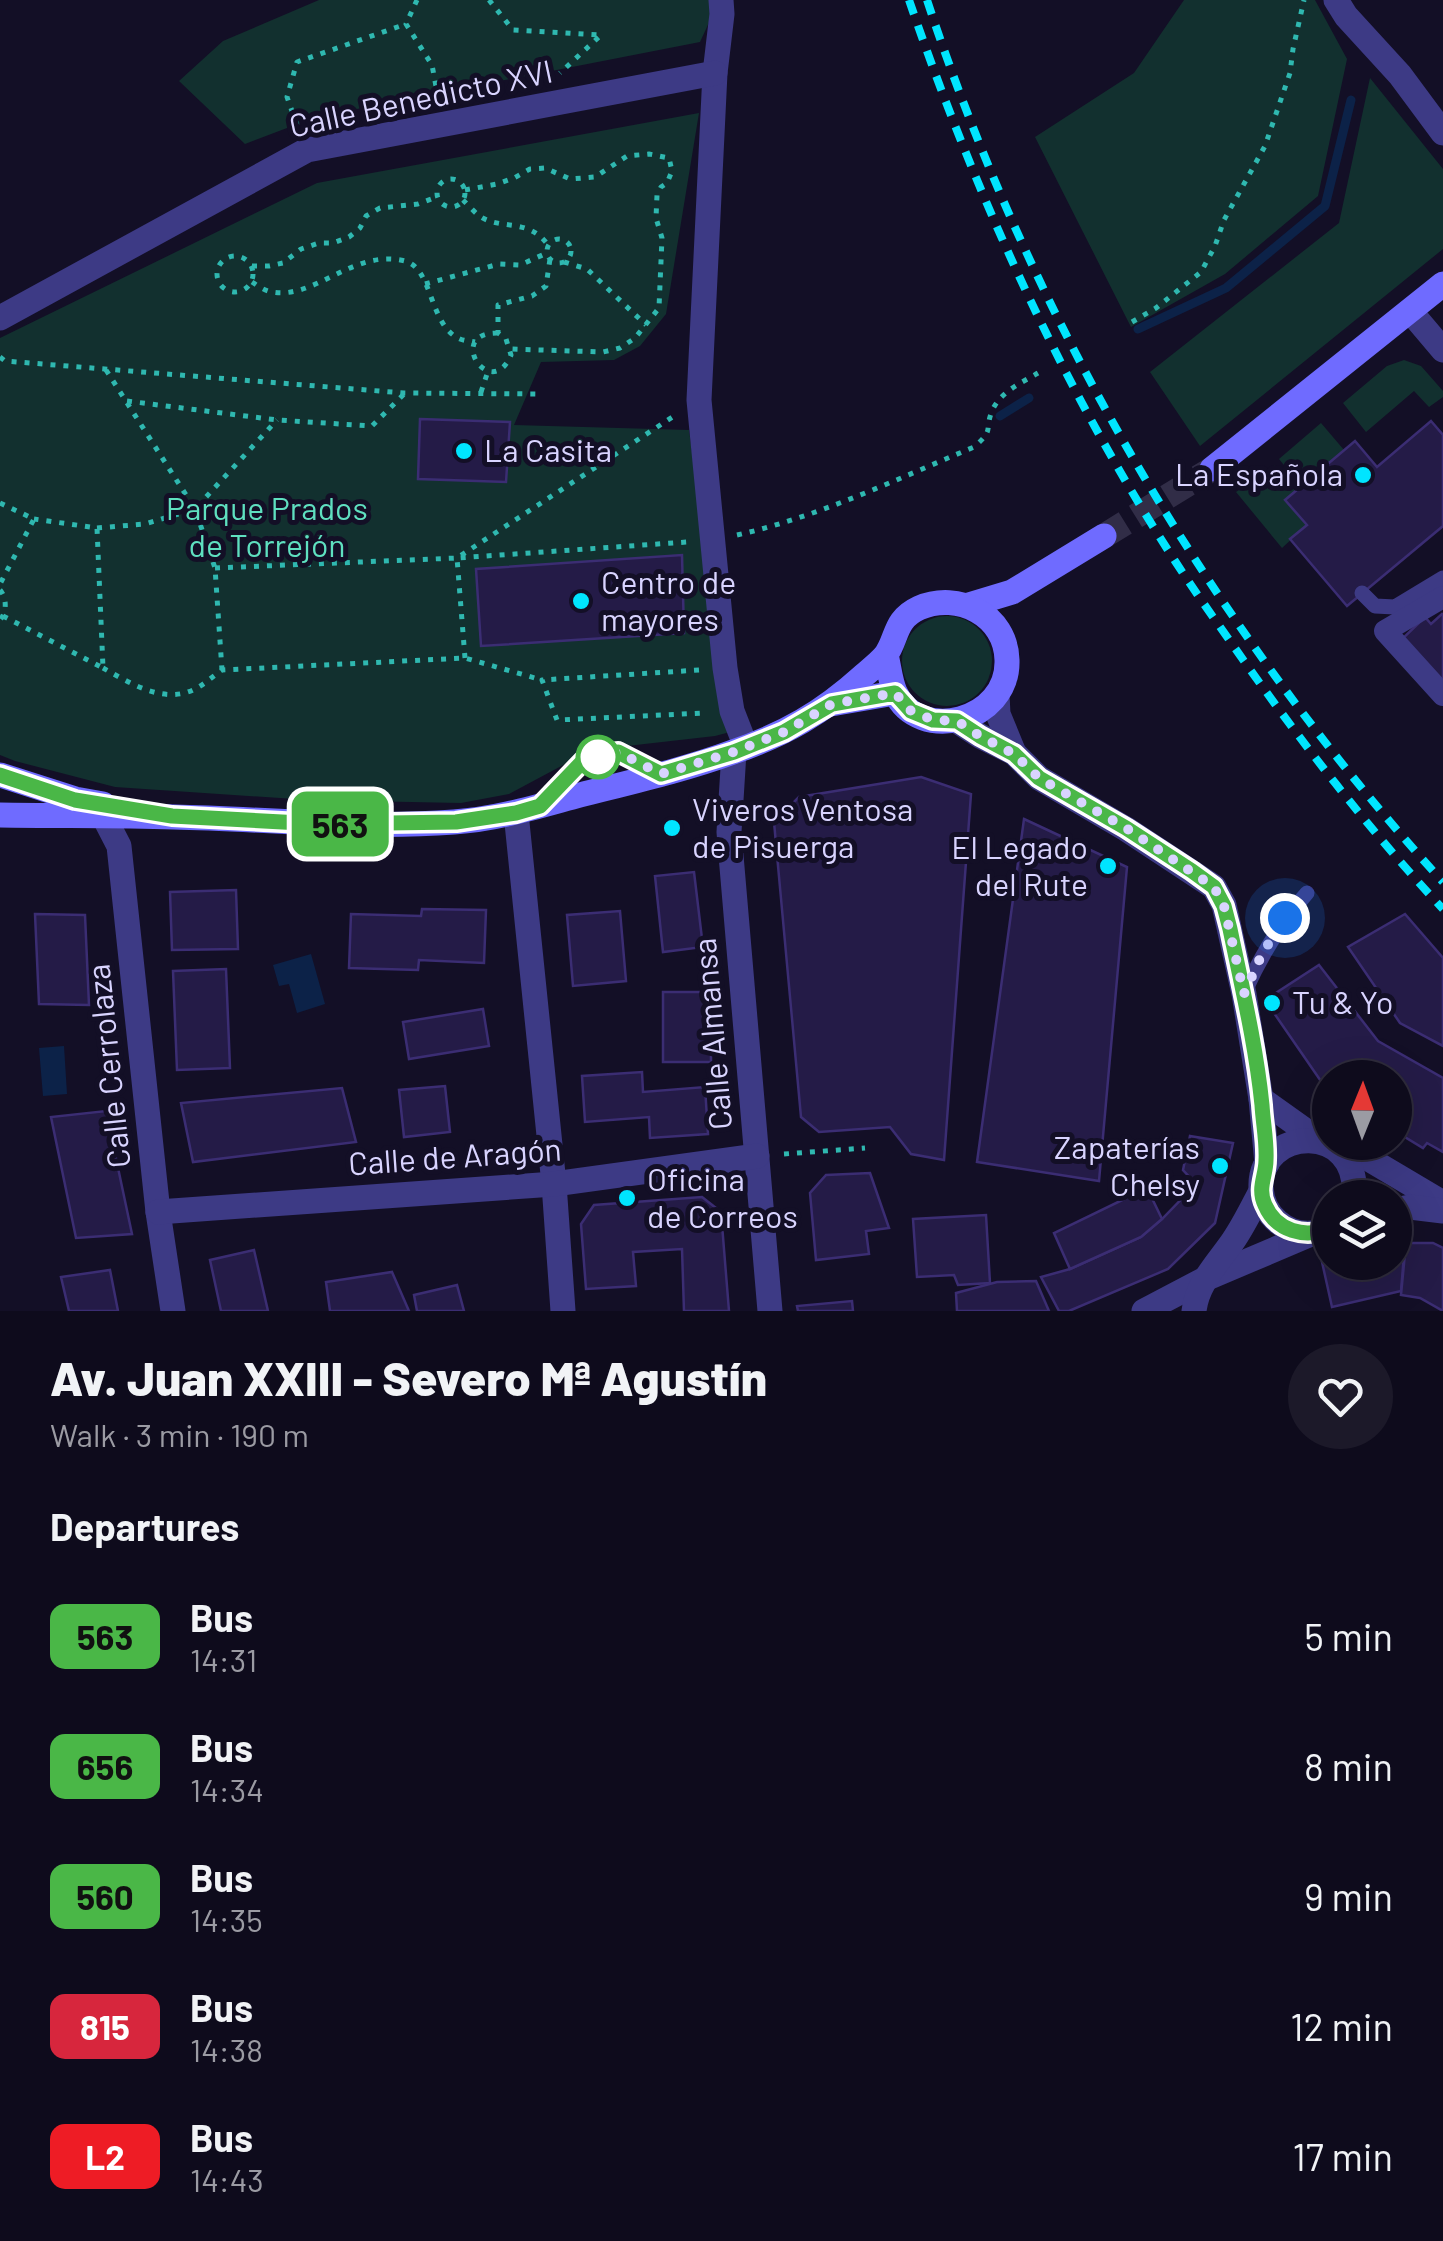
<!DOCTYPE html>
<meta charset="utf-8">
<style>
:root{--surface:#0e0b1c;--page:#1c1929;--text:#f1f3f6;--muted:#9b9ba3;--line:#2e2b3b}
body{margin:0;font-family:Barlow,sans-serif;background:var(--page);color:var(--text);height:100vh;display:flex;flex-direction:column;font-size:38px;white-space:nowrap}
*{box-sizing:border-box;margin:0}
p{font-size:32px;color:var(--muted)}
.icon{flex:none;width:55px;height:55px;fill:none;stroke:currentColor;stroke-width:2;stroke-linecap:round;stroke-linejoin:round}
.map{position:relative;height:1311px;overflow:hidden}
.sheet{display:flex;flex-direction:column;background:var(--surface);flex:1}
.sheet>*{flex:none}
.badge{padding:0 20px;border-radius:15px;font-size:35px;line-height:65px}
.needle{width:65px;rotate:1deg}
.fabs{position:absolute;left:1312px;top:1060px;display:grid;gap:20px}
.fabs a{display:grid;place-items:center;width:100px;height:100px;border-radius:50%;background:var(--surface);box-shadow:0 10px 40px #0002,0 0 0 2px var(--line);font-size:50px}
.you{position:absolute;width:50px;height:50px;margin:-25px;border:8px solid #fff;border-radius:50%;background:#1a73e8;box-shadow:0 0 0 15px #1a73e833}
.map>.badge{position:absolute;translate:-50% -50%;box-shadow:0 0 0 5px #fff}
h2{padding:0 50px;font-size:38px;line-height:90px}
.round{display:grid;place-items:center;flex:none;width:105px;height:105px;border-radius:52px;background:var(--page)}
.summary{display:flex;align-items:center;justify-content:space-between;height:170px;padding:0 50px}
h1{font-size:48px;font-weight:800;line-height:75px}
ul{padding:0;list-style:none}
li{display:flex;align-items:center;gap:30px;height:130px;padding:0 50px}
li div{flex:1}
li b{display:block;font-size:38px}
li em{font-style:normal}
li .badge{min-width:110px;font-weight:700;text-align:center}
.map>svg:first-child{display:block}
.green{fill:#12302f}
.water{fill:#0c2248}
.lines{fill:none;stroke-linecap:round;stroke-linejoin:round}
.stream{stroke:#0c2248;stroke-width:9}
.building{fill:#241b47;stroke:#3b2d73;stroke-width:2.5}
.secondary-tunnel{stroke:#312d47;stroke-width:25;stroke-dasharray:25 12;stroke-linecap:butt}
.path{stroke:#2fb8b0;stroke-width:5;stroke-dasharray:5 8;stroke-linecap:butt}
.service{stroke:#3d3a85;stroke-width:15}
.pedestrian{stroke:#3d3a85;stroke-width:22}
.minor{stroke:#3d3a85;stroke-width:25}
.tertiary{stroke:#3d3a85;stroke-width:25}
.secondary{stroke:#6f6bff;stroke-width:25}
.rail{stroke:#00e5ff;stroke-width:8;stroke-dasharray:15 12;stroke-linecap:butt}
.line-casing{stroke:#fff;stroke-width:22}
.line{stroke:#4ab747;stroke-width:15}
.walk{stroke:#d9d4ff;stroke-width:10;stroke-dasharray:0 18}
.poi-dot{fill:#00e5ff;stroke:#130f26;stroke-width:4}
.stop-dot{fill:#fff;stroke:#4ab747;stroke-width:5}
.labels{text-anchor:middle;stroke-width:10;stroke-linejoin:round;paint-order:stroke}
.street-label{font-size:32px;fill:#d9d4ff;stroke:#130f26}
.poi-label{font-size:32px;fill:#d9d4ff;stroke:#130f26;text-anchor:start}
.park-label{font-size:32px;fill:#5fe0c0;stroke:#130f26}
</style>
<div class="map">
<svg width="1443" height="1311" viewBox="0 0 1443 1311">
<rect width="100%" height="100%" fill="#130f26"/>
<!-- green -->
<g class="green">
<polygon points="319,0 711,0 712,16 700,42 316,117 245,144 179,81 223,41"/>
<polygon points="1184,0 1315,0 1347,59 1318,196 1225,274 1131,327 1035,137 1134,73"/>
<polygon points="1370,78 1443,169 1443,249 1200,446 1150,372 1339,223"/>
<polygon points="699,113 666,314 640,346 614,360 541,362 514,425 689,430 730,732 715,736 618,747 580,756 509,794 461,803 310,800 115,787 15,761 0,755 0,338 317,183"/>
<polygon points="1404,360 1421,366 1443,391 1443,397 1429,407 1414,391 1366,432 1343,403 1387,366"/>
<polygon points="1321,423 1344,450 1301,486 1279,459"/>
<polygon points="1275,465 1296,491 1286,500 1307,525 1282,548 1236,492"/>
<circle cx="947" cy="661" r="45"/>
</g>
<!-- water -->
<g class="water">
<polygon points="311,954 325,1004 297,1013 289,984 279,986 273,965"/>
<polygon points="64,1046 67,1094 43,1096 39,1048"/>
</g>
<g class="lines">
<!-- stream -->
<g class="stream">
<polyline points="1138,329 1226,288 1325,206 1351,100"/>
<polyline points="1000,416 1029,398"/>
</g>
</g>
<!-- building -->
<g class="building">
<polygon points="420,419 510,422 506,482 418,479"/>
<polygon points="1431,421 1443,435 1443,526 1347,606 1290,539 1307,525 1285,500 1355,441 1377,467"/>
<polygon points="682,555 684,633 481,646 476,569"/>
<polygon points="1442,614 1443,615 1443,686 1401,640 1425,617 1431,624"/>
<polygon points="921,777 971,794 944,1160 911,1154 890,1127 819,1132 801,1117 774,822 799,797"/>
<polygon points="1024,819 1127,867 1099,1181 977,1162"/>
<polygon points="694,872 703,947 663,952 655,876"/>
<polygon points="236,890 238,949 172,950 170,892"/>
<polygon points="422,909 486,910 484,963 419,960 418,970 349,968 351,914 421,916"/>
<polygon points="620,911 626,981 573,986 567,915"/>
<polygon points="35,914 85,915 89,1005 39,1004"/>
<polygon points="1405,914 1443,958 1443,1046 1400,1023 1348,947"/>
<polygon points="1319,965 1378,1041 1443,1078 1443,1152 1427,1143 1423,1148 1395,1131 1395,1078 1330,1078 1330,1090 1325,1087 1265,1000"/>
<polygon points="226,969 230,1068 177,1070 173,971"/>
<rect x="663" y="992" width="48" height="70"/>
<polygon points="483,1009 489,1046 409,1059 403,1022"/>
<polygon points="642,1072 643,1092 705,1087 708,1134 650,1138 649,1117 585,1122 582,1076"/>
<polygon points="445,1086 450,1132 404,1137 399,1090"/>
<polygon points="342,1088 356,1142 193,1162 181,1103"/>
<polygon points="106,1111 132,1234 76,1238 51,1117"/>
<polygon points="1190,1136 1233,1143 1215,1223 1168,1269 1069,1311 1059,1311 1041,1277 1070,1269 1141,1237 1162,1219 1196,1184 1183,1170"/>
<polygon points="870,1173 889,1228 866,1231 869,1254 816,1260 810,1193 826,1175"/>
<polygon points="1147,1188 1162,1219 1141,1237 1070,1269 1054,1233"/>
<polygon points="702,1197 721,1212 729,1311 684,1311 682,1249 633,1252 636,1286 586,1289 581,1224 594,1205"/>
<polygon points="986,1215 990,1283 958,1285 954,1275 917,1277 913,1219"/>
<polygon points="1405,1243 1401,1291 1332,1307 1322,1262 1330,1260 1330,1262 1395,1262 1395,1245"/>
<polygon points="1406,1243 1433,1243 1443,1248 1443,1311 1420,1298 1401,1295"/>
<polygon points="254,1250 268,1311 221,1311 210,1260"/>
<polygon points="110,1270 118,1311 69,1311 61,1277"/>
<polygon points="392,1272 409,1311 330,1311 326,1282"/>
<polygon points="1036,1281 1049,1311 957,1311 956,1293 997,1282"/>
<polygon points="457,1285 464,1311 417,1311 414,1295"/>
<polygon points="852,1301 853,1311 798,1311 797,1306"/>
</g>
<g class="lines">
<!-- secondary-tunnel -->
<polyline class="secondary-tunnel" points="1104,536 1212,469"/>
<!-- path -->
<g class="path">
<polyline points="417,0 406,24 432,65 438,97"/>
<polyline points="489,0 513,30 601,35 560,73"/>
<polyline points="297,125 287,97 297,62 406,24"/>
<circle cx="451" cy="193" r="14"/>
<polyline points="465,190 497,184 514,178 530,169 545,168 570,179 595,177 627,156 649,154 669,158 672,171 667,183 661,187 657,195 656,218 662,238 659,308 635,338 620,348 603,352 511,349"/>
<path d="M 463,200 C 468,205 475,213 481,217 C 501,230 529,218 548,245"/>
<circle cx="559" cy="251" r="12"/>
<circle cx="235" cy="274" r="18"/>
<polyline points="564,262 587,269 646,325"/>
<polyline points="252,266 269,266 283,263 301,249 319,243 333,243 349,237 360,228 366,216 380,208 418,204 437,197"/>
<path d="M 252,282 C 258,286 265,291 272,292 C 315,300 354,248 405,261 C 433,268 429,326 460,339 C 465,341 470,341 475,342"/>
<polyline points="425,284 499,264 520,265 547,253"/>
<polyline points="1132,322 1156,308 1201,272 1215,246 1224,220 1265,146 1290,73 1293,49 1304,0"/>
<path d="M 498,333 C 444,332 491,403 511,355 L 506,339 L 498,333 L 498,305 L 532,296 L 546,286 L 550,259"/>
<polyline points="0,357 5,361 404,393 543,394"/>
<polyline points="106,370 195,509 215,568 222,670"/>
<polyline points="481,392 488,371"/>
<polyline points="127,401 277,420 372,426 404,394"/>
<polyline points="0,503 34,519 0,584"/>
<polyline points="97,528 145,524 195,509 277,420"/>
<path d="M 737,535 C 818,517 897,479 974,447 C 995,429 984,431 992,411 C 1000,392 1021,383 1038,373"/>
<polyline points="215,568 457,558 674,416"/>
<path d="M 0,590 C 7,598 7,612 0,620"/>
<polyline points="3,616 103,668 97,528 34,519"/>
<polyline points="465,658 457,558 687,542"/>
<path d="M 103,668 C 130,683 164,705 195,689 C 205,684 213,676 222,670 L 465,658 L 542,680"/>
<polyline points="699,670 542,680 557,720 705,713"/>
<polyline points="784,1154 865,1148"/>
</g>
<!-- service -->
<g class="service">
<polyline points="1362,593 1375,606 1395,607 1443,578"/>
<polyline points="544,801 584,760 618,752 661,774"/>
<path d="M 1245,991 C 1262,954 1280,923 1307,893"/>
</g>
<!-- pedestrian -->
<polyline class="pedestrian" points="1443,597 1385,631 1443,695"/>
<!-- minor -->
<g class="minor">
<polyline points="721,0 722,14 715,73 699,400 725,668 732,711 746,747"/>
<polyline points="1336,0 1346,16 1400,75 1443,133"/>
<polyline points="1410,311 1443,350"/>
<polyline points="0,318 307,150 715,73"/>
<polyline points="734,752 729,832 770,1311"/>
<polyline points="516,813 554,1184 563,1311"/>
<polyline points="104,817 119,846 158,1212 173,1311"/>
<polyline points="158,1212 554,1184 757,1156"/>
<polyline points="1144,1311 1205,1279 1311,1234"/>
<path d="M 1194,1311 C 1197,1283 1218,1263 1233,1241 C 1244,1225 1252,1208 1261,1191"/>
</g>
<!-- tertiary -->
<g class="tertiary">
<polyline points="997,695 998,714 1014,753"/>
<polyline points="957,721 980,736 1014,753 1039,778 1126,829 1214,887 1224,905 1244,994 1261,1099 1267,1164"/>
<polyline points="1261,1099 1320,1141"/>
<polyline points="1337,1147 1362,1155 1443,1203"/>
<polyline points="1395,1210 1410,1207 1443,1211"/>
<path d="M 1330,1228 C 1312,1236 1293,1235 1278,1222 C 1268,1214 1262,1201 1261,1188 C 1258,1127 1361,1120 1354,1198"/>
</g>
<!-- secondary -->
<g class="secondary">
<polyline points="1212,469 1443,284"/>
<polyline points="969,605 1012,592 1104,536"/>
<polyline points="831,704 895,693"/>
<polyline points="0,775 75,799 103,804"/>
<path d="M 0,815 C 58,816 116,815 174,817 C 268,819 361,829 454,822 C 498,819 539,806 580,795 C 631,782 684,770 733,752 C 785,734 822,713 863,676 C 870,670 879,663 885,656 C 898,639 893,620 919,608 C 958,591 1006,615 1007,660 C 1009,722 918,744 895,692 C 890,681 889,666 886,655"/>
</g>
<!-- rail -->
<g class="rail">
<path d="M 909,0 C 976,195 1062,387 1175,561 C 1197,595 1221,628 1244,661 C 1305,747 1371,832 1443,909"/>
<path d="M 927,0 C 1034,325 1213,629 1443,882"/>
</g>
</g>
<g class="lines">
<defs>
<path id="line" d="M 0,775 L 75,800 L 172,816 L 320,824 L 456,822 L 516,813 L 540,806 L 584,760 L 618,752 L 661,774 L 734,752 L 784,732 L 832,704 L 895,693 L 911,711 L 933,720 L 957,721 L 980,736 L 1014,754 L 1039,778 L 1126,828 L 1192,871 L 1214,887 L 1224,906 L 1230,929 C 1242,987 1256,1046 1262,1105 C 1263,1123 1267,1142 1266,1160 C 1266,1176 1257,1188 1265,1205 C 1276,1231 1305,1239 1330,1228"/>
</defs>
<!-- line casing -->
<use href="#line" class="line-casing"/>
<!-- line -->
<use href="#line" class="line"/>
<!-- walk -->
<polyline class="walk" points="598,757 618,752 661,774 734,752 784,732 832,704 895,693 911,711 933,720 957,721 980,736 1014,754 1039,778 1126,828 1214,887 1224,906 1244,994 1262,954 1285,918"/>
</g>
<!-- markers -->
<g class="poi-dot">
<circle cx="464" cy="451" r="10"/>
<circle cx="1363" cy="475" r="10"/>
<circle cx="581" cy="601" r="10"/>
<circle cx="672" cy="828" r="10"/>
<circle cx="1108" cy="866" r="10"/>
<circle cx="1272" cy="1003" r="10"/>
<circle cx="1220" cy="1166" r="10"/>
<circle cx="627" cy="1198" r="10"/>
</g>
<circle class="stop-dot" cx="598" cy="757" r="20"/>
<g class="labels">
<!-- street labels -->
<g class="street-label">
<text transform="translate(421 99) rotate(-12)" y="11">Calle Benedicto XVI</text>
<text transform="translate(713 1034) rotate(-95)" y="11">Calle Almansa</text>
<text transform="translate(109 1066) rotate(-96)" y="11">Calle Cerrolaza</text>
<text transform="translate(455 1157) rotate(-4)" y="11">Calle de Aragón</text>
</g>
<!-- poi labels -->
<g class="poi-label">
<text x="484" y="462">La Casita</text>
<text x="1343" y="486" text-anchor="end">La Española</text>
<text x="601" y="594">Centro de<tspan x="601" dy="37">mayores</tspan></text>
<text x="692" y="821">Viveros Ventosa<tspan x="692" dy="37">de Pisuerga</tspan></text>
<text x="1088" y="859" text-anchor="end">El Legado<tspan x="1088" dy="37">del Rute</tspan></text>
<text x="1292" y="1014">Tu &amp; Yo</text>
<text x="1200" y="1159" text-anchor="end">Zapaterías<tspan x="1200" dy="37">Chelsy</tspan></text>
<text x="647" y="1191">Oficina<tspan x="647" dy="37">de Correos</tspan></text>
</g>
<!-- park labels -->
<g class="park-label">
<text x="267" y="520">Parque Prados<tspan x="267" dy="37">de Torrejón</tspan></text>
</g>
</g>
</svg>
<div class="fabs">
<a><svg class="needle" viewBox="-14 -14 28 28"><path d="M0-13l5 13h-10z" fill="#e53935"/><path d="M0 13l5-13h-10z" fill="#9b9ba3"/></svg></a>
<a><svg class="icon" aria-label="layers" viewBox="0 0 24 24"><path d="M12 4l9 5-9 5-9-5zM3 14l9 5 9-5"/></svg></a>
</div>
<div class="you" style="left:1285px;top:918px"></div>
<b class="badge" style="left:340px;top:824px;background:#4ab747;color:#111">563</b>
</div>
<section class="sheet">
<div class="summary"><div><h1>Av. Juan XXIII - Severo Mª Agustín</h1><p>Walk · 3 min · 190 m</p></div><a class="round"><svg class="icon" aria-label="heart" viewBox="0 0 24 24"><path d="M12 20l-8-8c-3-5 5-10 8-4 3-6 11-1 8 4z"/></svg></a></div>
<h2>Departures</h2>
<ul>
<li><span class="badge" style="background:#4ab747;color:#111">563</span><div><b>Bus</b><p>14:31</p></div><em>5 min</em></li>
<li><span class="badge" style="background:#4ab747;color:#111">656</span><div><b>Bus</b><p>14:34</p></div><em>8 min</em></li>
<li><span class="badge" style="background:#4ab747;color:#111">560</span><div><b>Bus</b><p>14:35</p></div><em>9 min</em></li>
<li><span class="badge" style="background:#d7263d;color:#fff">815</span><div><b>Bus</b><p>14:38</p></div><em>12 min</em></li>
<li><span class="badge" style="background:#ee1c25;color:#fff">L2</span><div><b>Bus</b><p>14:43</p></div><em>17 min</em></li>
</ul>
</section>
